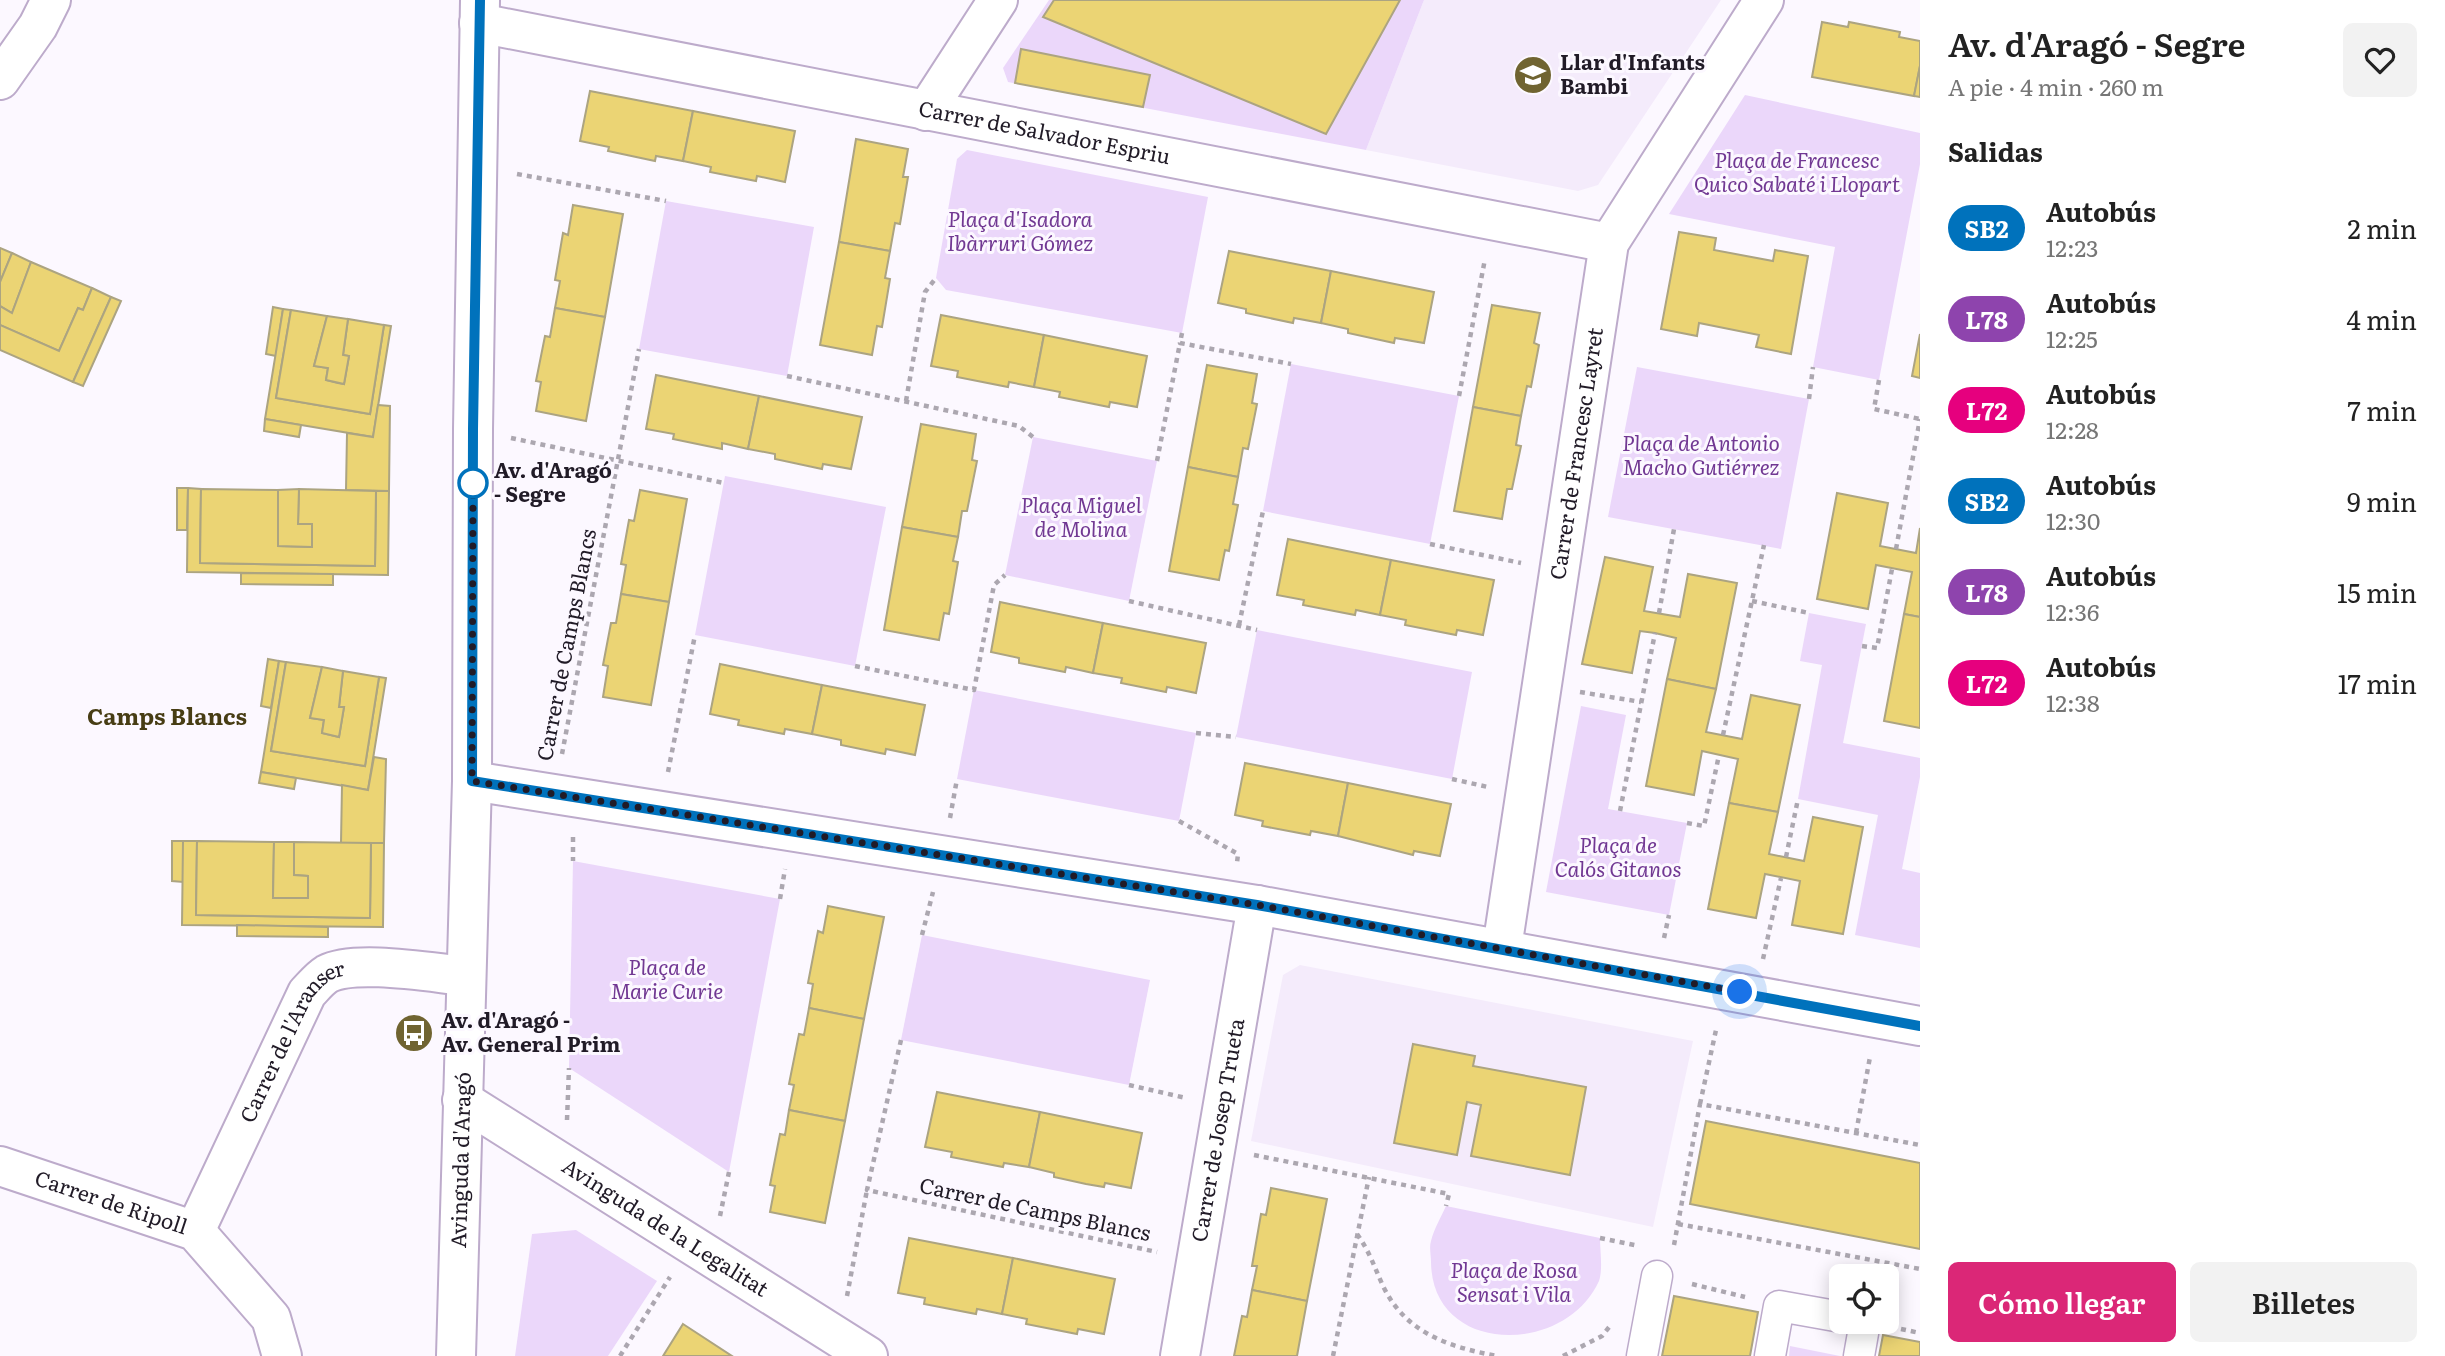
<!DOCTYPE html>
<html lang="es">
<meta charset="utf-8">
<style>
:root{--surface:#fff;--page:#f2f2f2;--text:#222;--muted:#767676;--accent:#db2777}
body{margin:0;font-family:Literata,serif;background:var(--page);color:var(--text);height:100vh;display:flex;flex-direction:column;font-size:26px;white-space:nowrap}
*{box-sizing:border-box;margin:0}
p{font-size:23px;color:var(--muted)}
.icon{flex:none;width:38px;height:38px;fill:none;stroke:currentColor;stroke-width:2;stroke-linecap:round;stroke-linejoin:round}
.map{position:relative;flex:1;overflow:hidden}
.panel{display:flex;flex-direction:column;background:var(--surface);width:525px}
.panel>*{flex:none}
.badge{padding:0 14px;border-radius:23px;font-size:24px;line-height:46px}
.tools{position:absolute;left:1829px;top:1264px;display:grid;gap:14px}
.tools a{display:grid;place-items:center;width:70px;height:70px;border-radius:10px;background:var(--surface);box-shadow:0 4px 18px #0003;font-size:35px}
.you{position:absolute;width:35px;height:35px;margin:-18px;border:5px solid #fff;border-radius:50%;background:#1a73e8;box-shadow:0 0 0 10px #1a73e833}
.map>.badge{position:absolute;translate:-50% -50%;box-shadow:0 0 0 4px #fff}
h2{padding:0 28px;font-size:26px;line-height:63px}
.round{display:grid;place-items:center;flex:none;width:74px;height:74px;border-radius:10px;background:var(--page)}
.head{display:flex;align-items:center;justify-content:space-between;height:119px;padding:0 28px}
h1{font-size:33px;font-weight:600;line-height:52px}
.primary-button{display:flex;gap:14px;margin-top:auto;padding:14px 28px}
.primary-button a{flex:1;height:80px;border-radius:10px;background:var(--accent);color:#fff;font-size:28px;font-weight:600;line-height:80px;text-align:center}
.primary-button a+a{background:var(--page);color:var(--text)}
ul{padding:0;list-style:none}
li{display:flex;align-items:center;gap:21px;height:91px;padding:0 28px}
li div{flex:1}
li b{display:block;font-size:26px}
li em{font-style:normal}
li .badge{min-width:77px;font-weight:700;text-align:center}
main{display:flex;flex:1;min-height:0}
.map>svg:first-child{display:block}
.built{fill:#f4ebfb}
.green{fill:#ebd7fa}
.building{fill:#ebd474;stroke:#aca481;stroke-width:2}
.lines{fill:none;stroke-linecap:round;stroke-linejoin:round}
.pedestrian-casing{stroke:#bdabcb;stroke-width:33}
.minor-casing{stroke:#bdabcb;stroke-width:42}
.path{stroke:#aca7b0;stroke-width:4.5;stroke-dasharray:5 5;stroke-linecap:butt}
.pedestrian{stroke:#fff;stroke-width:30}
.minor{stroke:#fff;stroke-width:38}
.line-casing{stroke:#fff;stroke-width:16}
.line{stroke:#0072bc;stroke-width:10}
.walk{stroke:#211b27;stroke-width:7;stroke-dasharray:0 12.6}
.stop-dot{fill:#fff;stroke:#0072bc;stroke-width:3.5}
.labels{text-anchor:middle;stroke-width:6;stroke-linejoin:round;paint-order:stroke}
.poi-label{font-size:21px;font-weight:bold;fill:#211b27;stroke:#fcf8ff;text-anchor:start}
.street-label{font-size:21px;fill:#211b27;stroke:#fcf8ff}
.park-label{font-size:21px;font-style:italic;fill:#713893;stroke:#fcf8ff}
.stop-label{font-size:21px;font-weight:bold;fill:#211b27;stroke:#fcf8ff;text-anchor:start}
.neighbourhood-label{font-size:23px;font-weight:bold;fill:#473d14;stroke:#fcf8ff}
</style>
<main>
<div class="map">
<svg width="1920" height="1356" viewBox="0 0 1920 1356">
<rect width="100%" height="100%" fill="#fcf8ff"/>
<!-- built -->
<g class="built">
<polygon points="1424,0 1721,0 1598,185 1578,191 1366,150"/>
<polygon points="1300,965 1693,1041 1653,1227 1251,1141 1283,975"/>
</g>
<!-- green -->
<g class="green">
<polygon points="1049,0 1424,0 1366,150 1008,82 1003,68"/>
<polygon points="1745,95 1920,133 1920,164 1879,380 1813,367 1835,247 1669,214"/>
<polygon points="967,150 1208,197 1182,333 946,290 936,278 957,159"/>
<polygon points="666,201 814,227 787,376 639,349"/>
<polygon points="1291,364 1459,396 1430,544 1263,511"/>
<polygon points="1637,367 1809,399 1781,549 1608,517"/>
<polygon points="1033,437 1157,461 1129,601 1005,575"/>
<polygon points="725,476 886,507 855,666 695,635"/>
<polygon points="1809,613 1866,624 1843,743 1920,758 1920,777 1902,869 1920,873 1920,948 1855,935 1878,815 1798,799 1822,665 1800,661"/>
<polygon points="1257,630 1472,672 1452,779 1236,737"/>
<polygon points="974,690 1196,733 1179,821 957,779"/>
<polygon points="1581,706 1626,715 1608,809 1687,823 1669,915 1546,892"/>
<polygon points="573,861 780,899 729,1172 569,1068"/>
<polygon points="922,935 1150,980 1129,1085 901,1040"/>
<path d="M 1446,1206 L 1600,1238 C 1600,1251 1603,1269 1599,1281 C 1565,1356 1432,1356 1431,1262 C 1431,1255 1429,1247 1431,1241 C 1434,1229 1441,1217 1446,1206 Z"/>
<polygon points="576,1230 657,1281 608,1356 515,1356 532,1234"/>
<polygon points="1790,1346 1840,1356 1789,1356"/>
</g>
<!-- building -->
<g class="building">
<polygon points="1054,0 1400,0 1326,134 1043,17"/>
<polygon points="1822,22 1848,27 1849,22 1900,32 1899,37 1920,41 1920,66 1914,96 1812,77"/>
<polygon points="1021,49 1150,75 1143,107 1015,83"/>
<polygon points="1920,66 1920,97 1914,96"/>
<polygon points="590,91 693,111 683,161 656,156 655,161 608,151 609,147 580,141"/>
<polygon points="693,111 795,131 785,182 757,176 756,181 710,172 711,167 683,161"/>
<polygon points="856,139 908,149 903,177 908,177 900,224 895,223 890,251 839,242"/>
<polygon points="573,205 623,214 605,317 555,308 560,281 555,280 563,233 568,235"/>
<polygon points="1679,232 1716,238 1714,250 1773,261 1775,250 1808,256 1791,354 1756,347 1759,335 1699,323 1697,336 1661,329"/>
<polygon points="839,242 890,251 885,278 890,279 882,327 877,326 872,355 820,345"/>
<polygon points="0,248 12,253 0,282"/>
<polygon points="1229,251 1331,271 1321,323 1294,318 1293,323 1246,313 1246,309 1218,303"/>
<polygon points="12,253 31,262 12,313 0,306 0,282"/>
<polygon points="31,262 92,288 83,310 78,308 59,351 0,325 0,306 12,313"/>
<polygon points="1331,271 1434,292 1424,343 1395,338 1394,343 1348,333 1348,329 1321,323"/>
<polygon points="92,288 111,297 73,382 0,350 0,325 59,351 78,308 83,310"/>
<polygon points="111,297 121,301 83,386 73,382"/>
<polygon points="1492,305 1540,313 1534,343 1539,345 1531,387 1527,386 1521,416 1473,407"/>
<polygon points="273,307 283,309 276,356 266,354"/>
<polygon points="555,308 605,317 586,421 536,411 541,382 536,381 545,336 550,337"/>
<polygon points="283,309 291,310 276,398 370,414 384,325 391,326 373,437 265,419"/>
<polygon points="291,310 327,316 314,366 328,368 326,380 338,383 344,384 349,356 343,355 348,319 384,325 370,414 276,398"/>
<polygon points="941,315 1044,335 1034,387 1009,382 1008,387 957,377 958,371 931,366"/>
<polygon points="327,316 348,319 343,355 349,356 344,384 326,380 328,368 314,366"/>
<polygon points="1920,334 1920,378 1912,376"/>
<polygon points="1044,335 1147,356 1137,407 1110,402 1109,407 1059,397 1060,392 1034,387"/>
<polygon points="1207,365 1257,374 1252,403 1257,404 1248,449 1243,448 1238,477 1188,467"/>
<polygon points="656,375 759,396 748,449 722,443 722,449 707,446 673,439 674,434 646,429"/>
<polygon points="759,396 862,417 851,469 823,464 822,469 775,459 775,454 748,449"/>
<polygon points="378,405 390,406 389,491 346,490 347,433 373,437"/>
<polygon points="1473,407 1521,416 1516,445 1521,446 1512,489 1507,489 1502,519 1454,511"/>
<polygon points="265,419 301,425 299,437 264,431"/>
<polygon points="921,424 976,434 972,460 977,461 967,511 962,511 958,537 902,527"/>
<polygon points="1188,467 1238,477 1233,504 1238,505 1229,551 1225,550 1219,580 1169,571"/>
<polygon points="177,488 188,488 187,530 177,530"/>
<polygon points="188,488 201,489 200,563 375,566 376,491 389,491 388,575 187,572"/>
<polygon points="201,489 278,490 278,546 312,547 312,524 298,524 299,489 376,491 375,566 200,563"/>
<polygon points="299,489 298,524 312,524 312,547 278,546 278,490"/>
<polygon points="640,490 687,499 669,602 621,594 626,565 621,564 629,520 634,521"/>
<polygon points="1837,493 1888,503 1880,546 1916,553 1920,528 1920,617 1904,614 1912,572 1876,565 1868,609 1817,599"/>
<polygon points="902,527 958,537 953,561 958,562 949,614 944,613 939,640 884,630"/>
<polygon points="1288,539 1391,560 1380,615 1356,610 1355,615 1303,605 1304,600 1277,595"/>
<polygon points="1605,557 1653,567 1644,611 1680,617 1688,574 1737,583 1716,689 1667,679 1676,638 1655,633 1640,631 1632,673 1582,664"/>
<polygon points="1391,560 1494,580 1483,635 1457,630 1456,635 1405,625 1406,620 1380,615"/>
<polygon points="241,573 333,574 333,585 241,584"/>
<polygon points="621,594 669,602 651,705 603,697 608,666 603,665 611,623 616,623"/>
<polygon points="1000,602 1103,623 1093,673 1066,667 1065,672 1019,663 1019,658 991,652"/>
<polygon points="1904,614 1920,617 1920,728 1884,721"/>
<polygon points="1103,623 1206,643 1196,693 1167,687 1166,692 1121,683 1122,678 1093,673"/>
<polygon points="268,659 279,661 271,708 261,706"/>
<polygon points="279,661 286,662 271,751 365,766 379,677 386,678 368,790 261,772"/>
<polygon points="286,662 322,667 310,718 324,720 322,733 339,737 344,707 339,707 343,671 379,677 365,766 271,751"/>
<polygon points="720,664 822,685 812,734 785,729 784,734 738,725 739,720 710,714"/>
<polygon points="322,667 343,671 339,707 344,707 339,737 322,733 324,720 310,718"/>
<polygon points="1667,679 1716,689 1706,732 1742,739 1751,695 1800,705 1778,812 1729,803 1738,759 1702,751 1694,795 1646,786"/>
<polygon points="822,685 925,705 915,755 886,749 885,754 841,745 841,740 812,734"/>
<polygon points="374,757 386,759 384,843 341,843 342,785 368,790"/>
<polygon points="1245,763 1348,783 1338,836 1311,831 1310,835 1262,826 1263,821 1235,815"/>
<polygon points="261,772 296,778 294,789 259,783"/>
<polygon points="1348,783 1451,804 1440,856 1414,851 1413,855 1338,836"/>
<polygon points="1729,803 1778,812 1769,854 1804,861 1813,817 1863,827 1843,934 1792,925 1800,881 1765,874 1756,918 1708,909"/>
<polygon points="172,841 183,841 183,882 172,881"/>
<polygon points="183,841 197,841 196,915 370,918 371,843 384,843 383,927 182,925"/>
<polygon points="197,841 274,842 273,898 308,898 308,876 294,875 294,842 371,843 370,918 196,915"/>
<polygon points="274,842 294,842 294,875 308,876 308,898 273,898"/>
<polygon points="828,906 884,917 864,1019 809,1008 813,984 808,983 818,931 823,933"/>
<polygon points="237,925 328,927 328,937 237,936"/>
<polygon points="809,1008 864,1019 845,1121 789,1110 794,1085 789,1084 799,1034 804,1035"/>
<polygon points="1413,1044 1475,1056 1473,1066 1586,1087 1570,1175 1471,1156 1481,1105 1467,1102 1457,1155 1394,1143"/>
<polygon points="937,1092 1040,1112 1029,1167 1004,1163 1003,1167 951,1157 952,1152 925,1147"/>
<polygon points="789,1110 845,1121 825,1223 770,1212 775,1186 770,1185 780,1134 785,1135"/>
<polygon points="1040,1112 1142,1133 1131,1188 1105,1183 1104,1187 1086,1184 1054,1177 1054,1173 1029,1167"/>
<polygon points="1706,1121 1920,1163 1920,1249 1690,1204"/>
<polygon points="1271,1188 1327,1199 1307,1301 1252,1290 1257,1266 1252,1266 1261,1214 1266,1215"/>
<polygon points="909,1238 1013,1258 1002,1314 977,1309 976,1314 924,1304 925,1298 898,1293"/>
<polygon points="1013,1258 1115,1279 1104,1334 1078,1329 1077,1334 1026,1324 1027,1319 1002,1314"/>
<polygon points="1252,1290 1307,1301 1297,1356 1234,1356 1242,1316 1247,1317"/>
<polygon points="1674,1296 1758,1312 1750,1356 1662,1356"/>
<polygon points="683,1324 732,1356 663,1356"/>
<polygon points="1883,1335 1920,1342 1920,1356 1879,1356"/>
</g>
<g class="lines">
<defs>
<g id="pedestrian">
<polyline points="1642,1356 1657,1276"/>
<polyline points="1770,1356 1779,1306 1841,1317"/>
<polyline points="1859,1356 1865,1322 1860,1321"/>
</g>
<g id="minor">
<path id="s1" d="M 479,23 L 1609,243"/>
<polyline points="0,80 38,26 51,0"/>
<polyline points="926,111 998,0"/>
<polyline points="472,781 1257,905 1920,1026"/>
<path id="s2" d="M 1502,948 L 1609,243 L 1764,0"/>
<path id="s3" d="M 462,1100 L 868,1356"/>
<path id="s4" d="M 0,1166 L 195,1231 L 271,1318 L 282,1356"/>
<path id="s5" d="M 195,1231 L 307,993 C 313,987 319,979 327,974 C 355,959 433,973 466,976"/>
<path id="s6" d="M 456,1356 L 472,781 L 473,429 L 480,0"/>
<path id="s7" d="M 1180,1356 L 1257,905"/>
</g>
</defs>
<!-- pedestrian casing -->
<use href="#pedestrian" class="pedestrian-casing"/>
<!-- minor casing -->
<use href="#minor" class="minor-casing"/>
<!-- path -->
<g class="path">
<polyline points="517,174 666,201"/>
<polyline points="1182,333 1180,343 1291,364"/>
<polyline points="787,376 1019,426 1033,437"/>
<polyline points="1879,380 1874,409 1920,419"/>
<polyline points="1459,396 1485,259"/>
<polyline points="1809,399 1813,367"/>
<polyline points="906,401 925,292 936,278"/>
<polyline points="511,438 724,483"/>
<polyline points="1157,461 1180,343"/>
<polyline points="1430,544 1521,563"/>
<polyline points="1896,549 1920,419"/>
<polyline points="1129,601 1257,630"/>
<polyline points="1752,601 1809,613"/>
<polyline points="1659,613 1674,529"/>
<polyline points="1239,625 1263,511"/>
<polyline points="1862,646 1877,648 1892,569"/>
<polyline points="855,666 974,690 994,585 1005,575"/>
<polyline points="1580,692 1641,702"/>
<polyline points="1196,733 1236,737"/>
<polyline points="1723,735 1764,545"/>
<polyline points="562,754 639,349"/>
<polyline points="668,772 695,635"/>
<polyline points="1452,779 1488,787"/>
<polyline points="1620,811 1655,633"/>
<polyline points="950,818 957,779"/>
<polyline points="1179,821 1238,854 1237,863"/>
<polyline points="1687,823 1704,826 1719,755"/>
<polyline points="573,837 573,861"/>
<polyline points="1786,857 1798,799"/>
<polyline points="780,899 785,869"/>
<polyline points="922,935 933,892"/>
<polyline points="1664,938 1669,915"/>
<polyline points="1763,959 1781,878"/>
<polyline points="901,1040 867,1190 1157,1252"/>
<polyline points="1129,1085 1186,1098"/>
<polyline points="1700,1104 1716,1030"/>
<polyline points="567,1120 569,1068"/>
<polyline points="1856,1133 1870,1057"/>
<polyline points="1254,1155 1449,1194 1446,1206"/>
<polyline points="720,1216 729,1172"/>
<polyline points="1678,1224 1920,1269"/>
<path d="M 1357,1234 C 1370,1252 1375,1269 1384,1288 C 1407,1334 1450,1347 1497,1356"/>
<polyline points="1600,1238 1639,1246"/>
<polyline points="1674,1245 1700,1104 1920,1145"/>
<polyline points="1692,1284 1745,1297"/>
<polyline points="847,1296 867,1190"/>
<polyline points="1901,1329 1920,1333"/>
<polyline points="620,1356 670,1277"/>
<polyline points="1333,1356 1369,1177"/>
<polyline points="1563,1356 1602,1336 1610,1326"/>
</g>
<!-- pedestrian -->
<use href="#pedestrian" class="pedestrian"/>
<!-- minor -->
<use href="#minor" class="minor"/>
</g>
<g class="lines">
<defs>
<polyline id="line" points="480,0 473,429 472,781 1257,905 1920,1026"/>
</defs>
<!-- line casing -->
<use href="#line" class="line-casing"/>
<!-- line -->
<use href="#line" class="line"/>
<!-- walk -->
<polyline class="walk" points="473,483 472,781 1257,905 1740,992"/>
</g>
<!-- icons -->
<defs>
<symbol id="school-disc" viewBox="-11 -11 22 22"><circle r="9.5" fill="#706431" stroke="#fcf8ff"/><path d="M0-5L7-2L0 1L-7-2ZM-4 1L0 2.5L4 1V4Q0 6-4 4Z" fill="#fff"/></symbol>
<symbol id="bus-disc" viewBox="-11 -11 22 22"><circle r="9.5" fill="#706431" stroke="#fcf8ff"/><path d="M-5-6H5V4H4V6H2V4H-2V6H-4V4H-5ZM-3.5-4V0h7V-4ZM-3.5 1.2v1.5H-2V1.2ZM2 1.2v1.5H3.5V1.2Z" fill="#fff"/></symbol>
</defs>
<g fill-rule="evenodd">
<use href="#school-disc" x="1511" y="53" width="44" height="44"/>
<use href="#bus-disc" x="392" y="1011" width="44" height="44"/>
</g>
<!-- markers -->
<circle class="stop-dot" cx="473" cy="483" r="14"/>
<g class="labels">
<!-- poi labels -->
<g class="poi-label">
<text x="1560" y="70">Llar d'Infants<tspan x="1560" dy="24">Bambi</tspan></text>
<text x="441" y="1028">Av. d'Aragó -<tspan x="441" dy="24">Av. General Prim</tspan></text>
</g>
<!-- street labels -->
<g class="street-label">
<text dy="7" stroke="none"><textPath href="#s1" startOffset="576">Carrer de Salvador Espriu</textPath></text>
<text dy="7" stroke="none"><textPath href="#s2" startOffset="500">Carrer de Francesc Layret</textPath></text>
<text transform="translate(567 645) rotate(-79)" y="7">Carrer de Camps Blancs</text>
<text dy="7" stroke="none"><textPath href="#s5" startOffset="215">Carrer de l'Aranser</textPath></text>
<text dy="7" stroke="none"><textPath href="#s7" startOffset="229">Carrer de Josep Trueta</textPath></text>
<text dy="7" stroke="none"><textPath href="#s6" startOffset="196">Avinguda d'Aragó</textPath></text>
<text dy="7" stroke="none"><textPath href="#s4" startOffset="117">Carrer de Ripoll</textPath></text>
<text transform="translate(1035 1210) rotate(12)" y="7">Carrer de Camps Blancs</text>
<text dy="7" stroke="none"><textPath href="#s3" startOffset="240">Avinguda de la Legalitat</textPath></text>
</g>
<!-- park labels -->
<g class="park-label">
<text x="1797" y="168">Plaça de Francesc<tspan x="1797" dy="24">Quico Sabaté i Llopart</tspan></text>
<text x="1020" y="227">Plaça d'Isadora<tspan x="1020" dy="24">Ibàrruri Gómez</tspan></text>
<text x="1701" y="451">Plaça de Antonio<tspan x="1701" dy="24">Macho Gutiérrez</tspan></text>
<text x="1081" y="513">Plaça Miguel<tspan x="1081" dy="24">de Molina</tspan></text>
<text x="1618" y="853">Plaça de<tspan x="1618" dy="24">Calós Gitanos</tspan></text>
<text x="667" y="975">Plaça de<tspan x="667" dy="24">Marie Curie</tspan></text>
<text x="1514" y="1278">Plaça de Rosa<tspan x="1514" dy="24">Sensat i Vila</tspan></text>
</g>
<!-- stop labels -->
<g class="stop-label">
<text x="494" y="478">Av. d'Aragó<tspan x="494" dy="24">- Segre</tspan></text>
</g>
<!-- neighbourhood labels -->
<g class="neighbourhood-label">
<text x="167" y="725">Camps Blancs</text>
</g>
</g>
</svg>
<div class="tools">
<a><svg class="icon" aria-label="locate" viewBox="0 0 24 24"><circle cx="12" cy="12" r="6"/><path d="M12 2v4M12 18v4M2 12h4M18 12h4"/></svg></a>
</div>
<div class="you" style="left:1740px;top:992px"></div>
</div>
<section class="panel">
<div class="head"><div><h1>Av. d'Aragó - Segre</h1><p>A pie · 4 min · 260 m</p></div><a class="round"><svg class="icon" aria-label="heart" viewBox="0 0 24 24"><path d="M12 20l-8-8c-3-5 5-10 8-4 3-6 11-1 8 4z"/></svg></a></div>
<h2>Salidas</h2>
<ul>
<li><span class="badge" style="background:#0072bc;color:#fff">SB2</span><div><b>Autobús</b><p>12:23</p></div><em>2 min</em></li>
<li><span class="badge" style="background:#8e44ad;color:#fff">L78</span><div><b>Autobús</b><p>12:25</p></div><em>4 min</em></li>
<li><span class="badge" style="background:#e6007e;color:#fff">L72</span><div><b>Autobús</b><p>12:28</p></div><em>7 min</em></li>
<li><span class="badge" style="background:#0072bc;color:#fff">SB2</span><div><b>Autobús</b><p>12:30</p></div><em>9 min</em></li>
<li><span class="badge" style="background:#8e44ad;color:#fff">L78</span><div><b>Autobús</b><p>12:36</p></div><em>15 min</em></li>
<li><span class="badge" style="background:#e6007e;color:#fff">L72</span><div><b>Autobús</b><p>12:38</p></div><em>17 min</em></li>
</ul>
<div class="primary-button"><a>Cómo llegar</a><a>Billetes</a></div>
</section>
</main>
